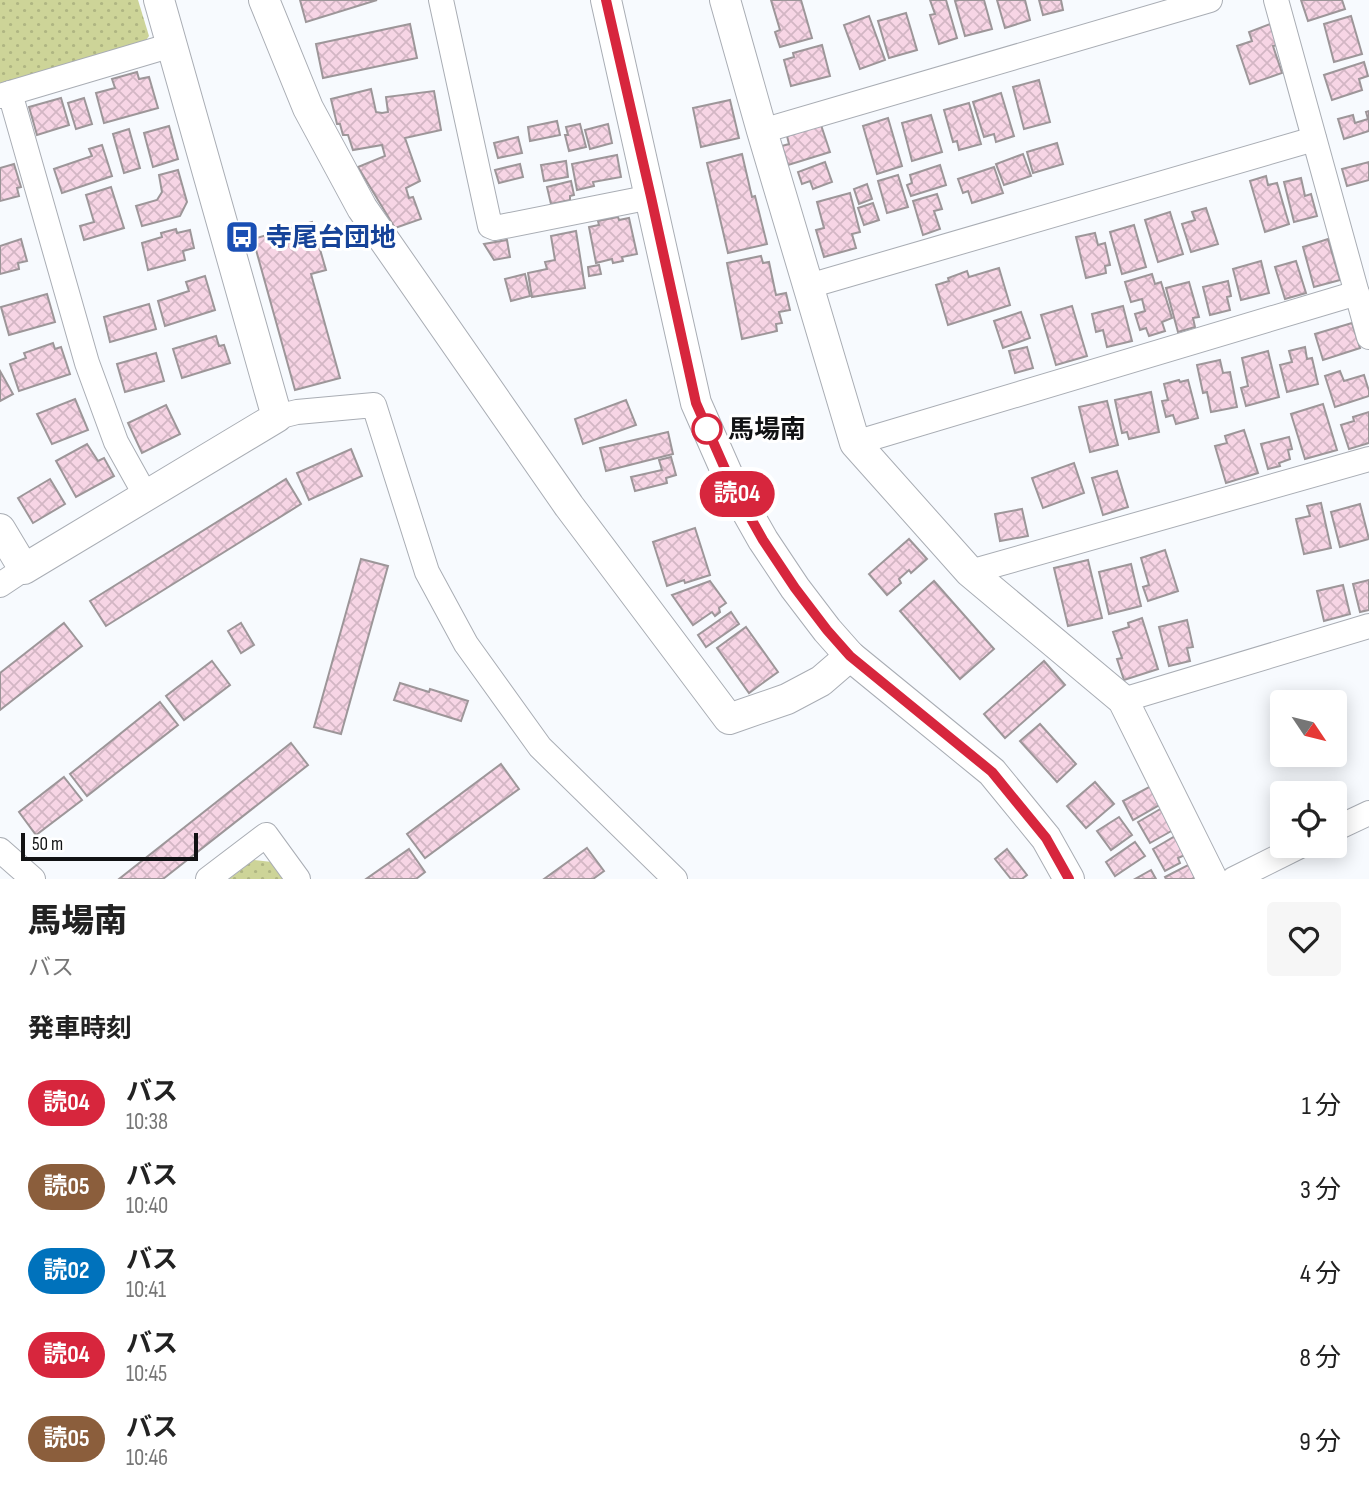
<!DOCTYPE html>
<html lang="ja">
<meta charset="utf-8">
<style>
:root{--surface:#fff;--page:#f6f6f6;--text:#222;--muted:#767676}
body{margin:0;font-family:"Sofia Sans Condensed","Noto Sans JP",sans-serif;background:var(--page);color:var(--text);height:100vh;display:flex;flex-direction:column;font-size:26px;white-space:nowrap}
*{box-sizing:border-box;margin:0}
p{font-size:23px;color:var(--muted)}
.icon{flex:none;width:38px;height:38px;fill:none;stroke:currentColor;stroke-width:2;stroke-linecap:round;stroke-linejoin:round}
.map{position:relative;height:879px;overflow:hidden}
.side{display:flex;flex-direction:column;background:var(--surface);flex:1}
.side>*{flex:none}
.badge{padding:0 14px;border-radius:23px;font-size:24px;line-height:46px}
.needle{width:46px;rotate:125deg}
.tools{position:absolute;left:1270px;top:690px;display:grid;gap:14px}
.tools a{display:grid;place-items:center;width:77px;height:77px;border-radius:7px;background:var(--surface);box-shadow:0 4px 18px #0003;font-size:35px}
.scale{position:absolute;left:21px;bottom:18px;width:177px;box-sizing:border-box;padding-left:7px;border:4px solid #111214;border-top:0;font-size:19px;line-height:24px;white-space:nowrap;color:#111214;-webkit-text-stroke:5px #fff;paint-order:stroke}
.map>.badge{position:absolute;translate:-50% -50%;box-shadow:0 0 0 4px #fff}
h2{padding:0 28px;font-size:26px;line-height:63px}
.round{display:grid;place-items:center;flex:none;width:74px;height:74px;border-radius:7px;background:var(--page)}
.summary{display:flex;align-items:center;justify-content:space-between;height:119px;padding:0 28px}
h1{font-size:33px;font-weight:800;line-height:52px}
ul{padding:0;list-style:none}
li{display:flex;align-items:center;gap:21px;height:84px;padding:0 28px}
li div{flex:1}
li b{display:block;font-size:26px}
li em{font-style:normal}
li .badge{min-width:77px;font-weight:700;text-align:center}
.map>svg:first-child{display:block}
.park{fill:url(#park-dots)}
.building{fill:url(#building-cross-hatch);stroke:#9d9699;stroke-width:2}
.lines{fill:none;stroke-linecap:round;stroke-linejoin:round}
.minor-casing{stroke:#a9adb4;stroke-width:26}
.tertiary-casing{stroke:#a9adb4;stroke-width:32}
.minor{stroke:#fff;stroke-width:24}
.tertiary{stroke:#fff;stroke-width:30}
.line-casing{stroke:#fff;stroke-width:16}
.line{stroke:#d7263d;stroke-width:10}
.stop-dot{fill:#fff;stroke:#d7263d;stroke-width:3.5}
.labels{text-anchor:middle;stroke-width:6;stroke-linejoin:round;paint-order:stroke}
.transit-label{font-size:26px;font-weight:bold;fill:#164399;stroke:#fff;text-anchor:start}
.stop-label{font-size:26px;font-weight:bold;fill:#111214;stroke:#fff;text-anchor:start}
</style>
<div class="map">
<svg width="1369" height="879" viewBox="0 0 1369 879">
<defs>
<pattern id="park-dots" width="8" height="8" patternUnits="userSpaceOnUse" patternTransform="scale(1.75)"><rect width="8" height="8" fill="#cdd498"/><path d="M2 2h.1M6 6h.1" fill="none" stroke="#afb582" stroke-width="1.8" stroke-linecap="round"/></pattern>
<pattern id="building-cross-hatch" width="8" height="8" patternUnits="userSpaceOnUse" patternTransform="scale(1.75)"><rect width="8" height="8" fill="#f7d5e5"/><path d="M0 0l8 8M0 8l8-8" fill="none" stroke="#d3b6c4"/></pattern>
</defs>
<rect width="100%" height="100%" fill="#f7fafe"/>
<!-- park -->
<g class="park">
<polygon points="0,0 138,0 149,36 144,43 0,84"/>
<polygon points="254,860 272,862 284,879 229,879"/>
</g>
<!-- building -->
<g class="building">
<polygon points="300,0 377,0 306,22"/>
<polygon points="771,0 801,0 812,38 780,47 775,32 780,30"/>
<polygon points="930,0 946,0 957,38 939,44 930,15 935,14"/>
<polygon points="959,0 984,0 992,29 965,36 955,1"/>
<polygon points="997,0 1025,0 1030,20 1005,28"/>
<polygon points="1039,0 1061,0 1063,10 1043,15"/>
<polygon points="1301,0 1342,0 1345,9 1308,21"/>
<polygon points="906,13 917,50 889,58 878,21"/>
<polygon points="869,16 885,60 860,69 844,25"/>
<polygon points="1351,16 1362,54 1334,62 1324,24"/>
<polygon points="410,24 417,58 323,78 316,44"/>
<polygon points="1270,24 1277,45 1273,46 1282,73 1250,84 1237,46 1252,41 1249,32"/>
<polygon points="822,45 830,76 791,86 784,60 794,57 793,53"/>
<polygon points="1364,62 1368,76 1359,79 1362,90 1332,100 1324,75"/>
<polygon points="137,72 139,79 149,77 158,108 104,123 96,93 115,88 112,79"/>
<polygon points="1039,80 1050,122 1024,129 1013,87"/>
<polygon points="371,89 376,112 382,113 388,112 386,97 434,91 441,130 405,138 420,181 406,188 409,198 413,197 421,219 395,228 358,167 385,156 382,145 353,150 348,135 343,135 340,124 337,124 331,99"/>
<polygon points="1001,93 1014,136 996,142 994,134 984,137 973,102"/>
<polygon points="61,98 69,125 37,135 29,107"/>
<polygon points="84,98 92,124 76,129 68,103"/>
<polygon points="730,100 739,138 701,147 693,108"/>
<polygon points="969,103 981,144 959,150 957,141 953,142 944,110"/>
<polygon points="1369,111 1369,131 1344,139 1338,119 1353,115 1355,123 1368,119 1366,112"/>
<polygon points="931,115 942,152 912,161 902,123"/>
<polygon points="888,118 902,166 877,174 863,126"/>
<polygon points="557,121 560,135 530,141 528,127"/>
<polygon points="580,124 586,147 569,151 565,135 568,135 566,127"/>
<polygon points="608,124 612,143 590,149 585,130"/>
<polygon points="821,125 830,152 788,165 782,146 789,144 787,136"/>
<polygon points="169,126 178,159 153,167 144,133"/>
<polygon points="129,129 140,168 124,173 113,134"/>
<polygon points="518,137 522,153 498,158 494,143"/>
<polygon points="1057,143 1063,164 1033,173 1027,152"/>
<polygon points="102,145 112,176 62,193 54,169 92,156 89,149"/>
<polygon points="742,154 752,197 755,196 767,244 728,253 707,163"/>
<polygon points="1023,154 1031,176 1004,185 996,164"/>
<polygon points="617,155 621,177 593,182 594,186 577,190 572,164"/>
<polygon points="566,161 568,177 544,181 541,165"/>
<polygon points="825,162 832,182 813,189 810,181 802,184 798,172"/>
<polygon points="1369,162 1369,180 1347,186 1342,169"/>
<polygon points="14,164 21,187 17,188 19,196 0,201 0,168"/>
<polygon points="520,164 523,177 499,183 495,170"/>
<polygon points="940,165 946,185 911,196 907,185 912,183 910,175"/>
<polygon points="994,167 1003,193 972,203 968,191 963,193 958,179"/>
<polygon points="178,170 187,202 180,216 142,226 136,206 157,200 162,192 159,175"/>
<polygon points="898,175 908,207 887,213 878,181"/>
<polygon points="1266,176 1268,185 1277,183 1289,224 1265,232 1250,181"/>
<polygon points="1301,178 1305,196 1311,194 1317,216 1294,222 1284,182"/>
<polygon points="571,181 574,195 570,196 570,200 551,204 547,187"/>
<polygon points="867,184 872,199 859,204 854,189"/>
<polygon points="111,187 124,228 84,240 80,226 94,222 86,195"/>
<polygon points="850,193 860,232 852,234 856,248 824,257 816,230 824,228 817,202"/>
<polygon points="937,194 942,209 934,211 940,229 923,235 913,201"/>
<polygon points="873,203 879,220 864,225 858,208"/>
<polygon points="1206,208 1218,244 1191,252 1182,224 1195,220 1192,212"/>
<polygon points="1170,212 1183,254 1158,262 1145,220"/>
<polygon points="618,217 619,220 629,218 637,254 622,257 623,261 613,263 612,259 596,263 589,227 599,225 598,221"/>
<polygon points="312,222 326,270 311,274 340,378 295,390 253,239"/>
<polygon points="1134,225 1146,267 1122,274 1110,232"/>
<polygon points="176,229 177,233 190,230 194,248 183,251 185,260 148,270 142,243 162,237 161,233"/>
<polygon points="576,231 585,288 532,297 528,273 547,269 545,262 555,260 551,236"/>
<polygon points="1095,233 1098,245 1105,243 1110,265 1105,266 1106,273 1086,278 1076,237"/>
<polygon points="21,239 27,261 18,263 19,269 0,274 0,246"/>
<polygon points="1328,239 1340,280 1314,287 1303,247"/>
<polygon points="507,240 510,257 494,260 484,244"/>
<polygon points="761,256 763,263 769,262 776,295 786,293 790,310 779,312 782,323 776,324 777,331 742,339 727,263"/>
<polygon points="1261,261 1269,293 1241,300 1233,269"/>
<polygon points="1296,261 1306,293 1285,299 1275,267"/>
<polygon points="599,265 601,274 589,276 588,267"/>
<polygon points="999,268 1010,305 948,325 936,285 949,281 948,278 967,271 969,277"/>
<polygon points="525,274 530,296 511,301 505,279"/>
<polygon points="1152,274 1155,284 1161,282 1172,318 1162,322 1165,331 1149,336 1146,328 1140,330 1135,314 1145,311 1142,299 1131,302 1125,282"/>
<polygon points="205,276 215,310 165,326 158,301 189,291 186,282"/>
<polygon points="1228,281 1231,296 1227,297 1230,310 1210,315 1203,287"/>
<polygon points="1189,282 1199,317 1193,318 1195,327 1178,332 1166,288"/>
<polygon points="47,294 55,322 9,335 1,307"/>
<polygon points="149,304 156,329 110,342 104,317"/>
<polygon points="1072,306 1087,356 1056,365 1041,315"/>
<polygon points="1123,306 1132,341 1107,347 1103,330 1096,332 1092,314"/>
<polygon points="1021,312 1030,338 1003,348 994,321"/>
<polygon points="1352,323 1360,348 1323,360 1315,334"/>
<polygon points="216,336 219,346 224,345 230,363 182,378 173,349"/>
<polygon points="53,343 55,349 61,347 70,374 19,391 10,364 26,358 24,353"/>
<polygon points="1027,347 1033,368 1015,373 1009,351"/>
<polygon points="1305,347 1307,359 1312,358 1318,384 1287,392 1280,365 1292,362 1289,351"/>
<polygon points="1268,351 1279,397 1246,406 1241,388 1248,386 1242,358"/>
<polygon points="156,353 164,381 125,392 117,364"/>
<polygon points="1220,360 1223,373 1230,372 1237,407 1211,412 1207,392 1203,393 1197,365"/>
<polygon points="0,371 13,394 0,401"/>
<polygon points="1340,371 1344,381 1364,375 1369,391 1369,396 1335,407 1325,376"/>
<polygon points="1179,380 1180,382 1188,380 1198,418 1176,424 1173,415 1166,417 1162,401 1168,400 1164,384"/>
<polygon points="1151,392 1159,432 1129,439 1127,432 1122,433 1115,400"/>
<polygon points="75,399 88,430 52,444 37,414"/>
<polygon points="626,400 636,425 583,444 575,419"/>
<polygon points="1107,401 1118,445 1090,452 1079,407"/>
<polygon points="1323,404 1337,450 1305,459 1291,414"/>
<polygon points="166,405 180,434 142,453 128,423"/>
<polygon points="1369,412 1369,443 1349,449 1341,425 1354,421 1353,417"/>
<polygon points="1244,430 1258,473 1226,483 1215,446 1227,443 1225,436"/>
<polygon points="668,432 673,454 606,471 600,448"/>
<polygon points="1289,437 1292,449 1288,450 1290,459 1279,463 1280,466 1268,469 1261,444"/>
<polygon points="87,444 98,461 104,458 114,476 76,497 56,461"/>
<polygon points="351,449 362,476 309,500 297,473"/>
<polygon points="671,457 676,475 666,478 667,483 635,491 631,477 662,470 659,460"/>
<polygon points="1074,463 1084,493 1043,508 1032,478"/>
<polygon points="1117,471 1128,507 1103,515 1092,478"/>
<polygon points="50,479 65,504 33,523 18,498"/>
<polygon points="286,479 301,504 106,626 90,601"/>
<polygon points="1321,503 1331,548 1304,554 1296,519 1310,516 1307,506"/>
<polygon points="1360,504 1369,539 1340,547 1331,512"/>
<polygon points="1022,509 1028,536 1000,541 995,514"/>
<polygon points="695,528 710,575 685,583 684,580 667,586 653,542"/>
<polygon points="909,539 927,559 911,573 909,570 899,579 901,583 887,595 869,574"/>
<polygon points="1165,550 1178,591 1148,601 1143,587 1149,585 1141,558"/>
<polygon points="361,559 388,566 341,734 314,727"/>
<polygon points="1088,560 1102,618 1068,626 1054,568"/>
<polygon points="1131,564 1141,606 1109,614 1099,572"/>
<polygon points="1369,580 1369,610 1360,612 1353,584"/>
<polygon points="710,581 726,603 719,608 720,612 715,616 712,612 693,625 672,595"/>
<polygon points="934,581 994,649 960,679 900,611"/>
<polygon points="1343,585 1350,614 1324,621 1317,591"/>
<polygon points="731,612 739,624 706,647 698,635"/>
<polygon points="1142,618 1158,669 1124,680 1117,659 1122,658 1113,632 1129,627 1128,623"/>
<polygon points="1187,620 1193,647 1187,648 1190,661 1169,666 1159,627"/>
<polygon points="64,623 82,646 0,710 0,673"/>
<polygon points="241,623 254,645 241,653 228,631"/>
<polygon points="746,627 778,672 749,693 717,648"/>
<polygon points="212,661 230,685 184,720 166,696"/>
<polygon points="1044,661 1065,685 1005,738 984,714"/>
<polygon points="400,683 429,692 430,689 468,701 461,721 394,700"/>
<polygon points="160,702 178,725 87,796 70,774"/>
<polygon points="1040,724 1076,764 1057,782 1020,741"/>
<polygon points="291,743 308,765 163,879 119,879"/>
<polygon points="501,764 519,789 425,858 407,834"/>
<polygon points="64,777 82,800 36,835 19,812"/>
<polygon points="1095,782 1114,804 1086,828 1067,806"/>
<polygon points="1151,786 1161,804 1133,820 1123,801"/>
<polygon points="1162,808 1175,829 1150,843 1138,822"/>
<polygon points="1119,817 1132,835 1111,850 1097,831"/>
<polygon points="1177,835 1187,854 1178,858 1180,863 1165,871 1153,849"/>
<polygon points="1135,842 1145,856 1115,876 1106,862"/>
<polygon points="587,848 604,871 593,879 544,879"/>
<polygon points="409,849 425,872 416,879 366,879"/>
<polygon points="1007,849 1027,875 1022,879 1011,879 995,859"/>
<polygon points="1190,864 1196,877 1192,879 1166,879 1165,877"/>
<polygon points="1151,870 1156,879 1135,879"/>
</g>
<g class="lines">
<defs>
<g id="minor">
<polyline points="441,0 490,226 495,228 651,197"/>
<polyline points="1276,0 1369,337"/>
<polyline points="10,93 87,363 116,442 146,496"/>
<polyline points="0,96 172,45"/>
<polyline points="762,131 1210,0"/>
<polyline points="809,286 1314,139"/>
<polyline points="277,417 297,412 374,405 427,572 466,644 540,747 675,879"/>
<polyline points="855,443 1357,293"/>
<polyline points="970,572 1369,459"/>
<polyline points="0,585 24,569"/>
<polyline points="1123,700 1369,626"/>
<polyline points="1335,829 1369,813"/>
<polyline points="0,850 33,879"/>
<polyline points="208,879 266,835 298,879"/>
<polyline points="1234,879 1302,845"/>
</g>
<g id="tertiary">
<polyline points="264,0 308,108 362,208 569,506 729,719 787,699 821,681 850,656"/>
<polyline points="606,0 696,403 733,487 763,540 795,588 827,630 850,656 992,772 1046,838 1069,879"/>
<polyline points="725,0 762,131 855,443 970,572 1123,700 1212,879"/>
<polyline points="0,529 24,569 277,417 159,0"/>
</g>
</defs>
<!-- minor casing -->
<use href="#minor" class="minor-casing"/>
<!-- tertiary casing -->
<use href="#tertiary" class="tertiary-casing"/>
<!-- minor -->
<use href="#minor" class="minor"/>
<!-- tertiary -->
<use href="#tertiary" class="tertiary"/>
</g>
<g class="lines">
<defs>
<polyline id="line" points="606,0 651,197 696,403 733,487 763,540 795,588 827,630 850,656 992,772 1046,838 1069,879"/>
</defs>
<!-- line casing -->
<use href="#line" class="line-casing"/>
<!-- line -->
<use href="#line" class="line"/>
</g>
<!-- icons -->
<defs>
<symbol id="bus-square" viewBox="-11 -11 22 22"><rect x="-9" y="-9" width="18" height="18" rx="4" fill="#1a4fb4" stroke="#fff"/><path d="M-5-6H5V4H4V6H2V4H-2V6H-4V4H-5ZM-3.5-4V0h7V-4ZM-3.5 1.2v1.5H-2V1.2ZM2 1.2v1.5H3.5V1.2Z" fill="#fff"/></symbol>
</defs>
<g fill-rule="evenodd">
<use href="#bus-square" x="223" y="218" width="38" height="38"/>
</g>
<!-- markers -->
<circle class="stop-dot" cx="707" cy="429" r="14"/>
<g class="labels">
<!-- transit labels -->
<g class="transit-label">
<text x="266" y="246">寺尾台団地</text>
</g>
<!-- stop labels -->
<g class="stop-label">
<text x="728" y="438">馬場南</text>
</g>
</g>
</svg>
<div class="tools">
<a><svg class="needle" viewBox="-14 -14 28 28"><path d="M0-13l5 13h-10z" fill="#e53935"/><path d="M0 13l5-13h-10z" fill="#767676"/></svg></a>
<a><svg class="icon" aria-label="locate" viewBox="0 0 24 24"><circle cx="12" cy="12" r="6"/><path d="M12 2v4M12 18v4M2 12h4M18 12h4"/></svg></a>
</div>
<div class="scale">50 m</div>
<b class="badge" style="left:737px;top:494px;background:#d7263d;color:#fff">読04</b>
</div>
<section class="side">
<div class="summary"><div><h1>馬場南</h1><p>バス</p></div><a class="round"><svg class="icon" aria-label="heart" viewBox="0 0 24 24"><path d="M12 20l-8-8c-3-5 5-10 8-4 3-6 11-1 8 4z"/></svg></a></div>
<h2>発車時刻</h2>
<ul>
<li><span class="badge" style="background:#d7263d;color:#fff">読04</span><div><b>バス</b><p>10:38</p></div><em>1 分</em></li>
<li><span class="badge" style="background:#8b5e3c;color:#fff">読05</span><div><b>バス</b><p>10:40</p></div><em>3 分</em></li>
<li><span class="badge" style="background:#0072bc;color:#fff">読02</span><div><b>バス</b><p>10:41</p></div><em>4 分</em></li>
<li><span class="badge" style="background:#d7263d;color:#fff">読04</span><div><b>バス</b><p>10:45</p></div><em>8 分</em></li>
<li><span class="badge" style="background:#8b5e3c;color:#fff">読05</span><div><b>バス</b><p>10:46</p></div><em>9 分</em></li>
</ul>
</section>
